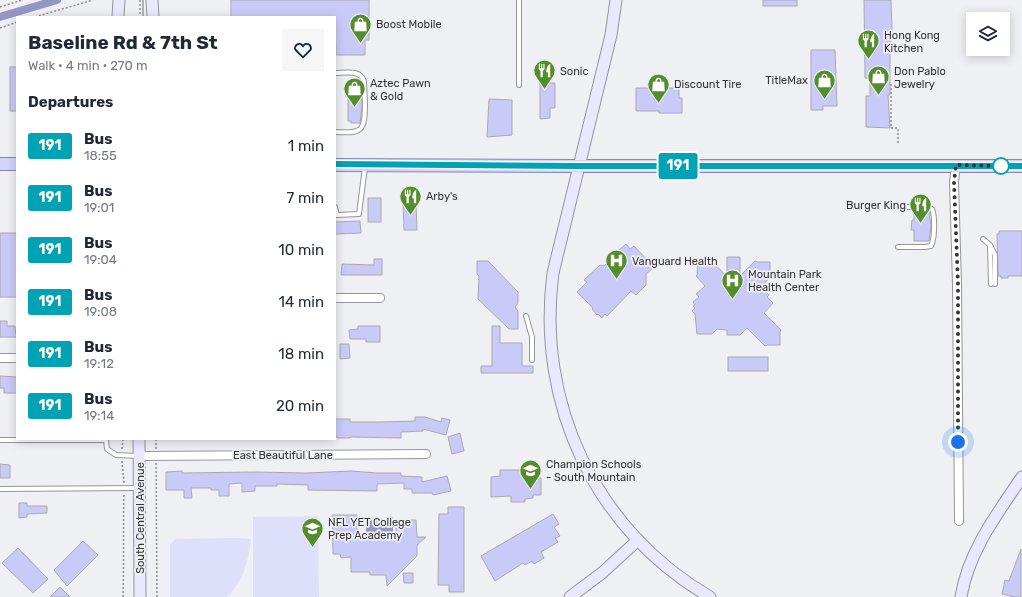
<!DOCTYPE html>
<meta charset="utf-8">
<style>
:root{--surface:#fff;--page:#f6f6f7;--text:#1f2937;--muted:#747a83}
body{margin:0;font-family:Rubik,sans-serif;background:var(--page);color:var(--text);height:100vh;display:flex;flex-direction:column;font-size:15px;white-space:nowrap}
*{box-sizing:border-box;margin:0}
p{font-size:13px;color:var(--muted)}
.icon{flex:none;width:22px;height:22px;fill:none;stroke:currentColor;stroke-width:2;stroke-linecap:round;stroke-linejoin:round}
.map{position:relative;flex:1;overflow:hidden}
.drawer{position:absolute;left:16px;top:16px;width:320px;height:424px;display:flex;flex-direction:column;background:var(--surface);border-radius:0px;box-shadow:0 2px 10px #0003}
.drawer>*{flex:none}
.badge{padding:0 8px;border-radius:3px;font-size:14px;line-height:26px}
.tools{position:absolute;left:966px;top:12px;display:grid;gap:8px}
.tools a{display:grid;place-items:center;width:44px;height:44px;border-radius:0px;background:var(--surface);box-shadow:0 2px 10px #0003;font-size:20px}
.you{position:absolute;width:20px;height:20px;margin:-10px;border:3px solid #fff;border-radius:50%;background:#1a73e8;box-shadow:0 0 0 6px #1a73e833}
.map>.badge{position:absolute;translate:-50% -50%;box-shadow:0 0 0 2px #fff}
h2{padding:0 12px;font-size:15px;line-height:36px}
.round{display:grid;place-items:center;flex:none;width:42px;height:42px;border-radius:0px;background:var(--page)}
.overview{display:flex;align-items:center;justify-content:space-between;height:68px;padding:0 12px}
h1{font-size:19px;font-weight:700;line-height:30px}
ul{padding:0;list-style:none}
li{display:flex;align-items:center;gap:12px;height:52px;padding:0 12px}
li div{flex:1}
li b{display:block;font-size:15px}
li em{font-style:normal}
li .badge{min-width:44px;font-weight:700;text-align:center}
.map>svg:first-child{display:block}
.green{fill:#dedffa}
.water{fill:#9696c3}
.lines{fill:none;stroke-linecap:round;stroke-linejoin:round}
.canal{stroke:#9696c3;stroke-width:8}
.building{fill:#cacaf9;stroke:#aaaaad}
.lane-casing{stroke:#96969a;stroke-width:6}
.street-casing{stroke:#96969a;stroke-width:10}
.secondary-casing{stroke:#96969a;stroke-width:13}
.primary-casing{stroke:#8887b4;stroke-width:14}
.path{stroke:#898a8c;stroke-width:1.5;stroke-dasharray:2 2;stroke-linecap:butt}
.lane{stroke:#fff;stroke-width:4}
.street{stroke:#fff;stroke-width:8}
.secondary{stroke:#e9e8fd;stroke-width:11}
.primary{stroke:#d3d2fb;stroke-width:12}
.tram{stroke:#757577;stroke-width:1}
.line-casing{stroke:#fff;stroke-width:9}
.line{stroke:#00a3b4;stroke-width:6}
.walk{stroke:#343435;stroke-width:4;stroke-dasharray:0 7.2}
.stop-dot{fill:#fff;stroke:#00a3b4;stroke-width:2}
.labels{text-anchor:middle;stroke-width:3.5;stroke-linejoin:round;paint-order:stroke}
.poi-label{font-size:11px;fill:#343435;stroke:#eff0f4;text-anchor:start}
.street-label{font-size:11px;fill:#343435;stroke:#eff0f4}
</style>
<div class="map">
<svg width="1022" height="597" viewBox="0 0 1022 597">
<rect width="100%" height="100%" fill="#eff0f4"/>
<!-- green -->
<g class="green">
<polygon points="318,516 319,597 253,597 253,517"/>
<path d="M 237,538 L 251,539 C 249,560 243,581 227,597 L 170,597 L 170,545 L 175,539 Z"/>
</g>
<!-- water -->
<polygon class="water" points="366,517 369,517 370,519 390,519 390,517 393,517 393,537 366,537"/>
<g class="lines">
<!-- canal -->
<polyline class="canal" points="0,17 57,0"/>
</g>
<!-- building -->
<g class="building">
<polygon points="231,0 369,0 369,40 365,40 365,55 336,55 335,17 231,17"/>
<rect x="763" y="0" width="34" height="6"/>
<polygon points="864,0 891,0 892,30 890,49 890,95 888,95 890,128 866,127 866,96 870,96 870,78 865,78"/>
<polygon points="811,50 835,50 837,106 823,106 823,110 811,110"/>
<rect x="10" y="67" width="7" height="44"/>
<polygon points="353,83 361,83 362,107 360,123 351,123 351,121 348,121 348,97 346,97 346,89 348,89 348,84"/>
<polygon points="540,83 555,83 555,108 550,108 550,118 540,119"/>
<polygon points="636,88 679,88 679,98 682,98 682,113 659,113 659,111 636,111"/>
<polygon points="489,99 512,100 512,135 487,137"/>
<rect x="368" y="198" width="13" height="24"/>
<polygon points="403,202 416,202 417,230 404,230"/>
<polygon points="918,211 929,212 931,227 929,241 914,241 914,230 911,230 912,220 914,220 914,212 918,212"/>
<polygon points="360,221 361,233 335,234 335,222"/>
<polygon points="999,231 1022,231 1022,276 1008,276 1008,278 1001,278 1001,276 998,276 997,234 999,234"/>
<rect x="0" y="233" width="17" height="64"/>
<polygon points="626,244 630,249 634,246 654,267 646,274 646,285 636,295 631,291 607,316 605,314 602,318 598,314 597,315 592,309 593,308 577,292 587,282 584,280 600,265 604,266 608,262 608,258 610,258"/>
<polygon points="727,257 740,257 740,276 755,261 757,262 770,262 770,275 771,276 761,287 769,295 767,297 773,303 764,313 781,330 780,332 780,345 767,345 765,346 747,328 740,335 727,335 727,330 717,329 712,334 697,334 695,314 692,311 695,308 693,306 695,305 693,302 699,297 696,294 705,286 696,276 697,275 698,262 710,262 712,261 727,277"/>
<polygon points="374,259 382,259 382,275 341,275 342,264 374,265"/>
<polygon points="477,261 488,261 518,292 518,303 515,307 518,311 518,329 509,329 478,299 479,276 477,274"/>
<polygon points="0,321 7,321 7,326 15,326 16,337 0,337"/>
<polygon points="358,326 380,326 380,342 366,342 366,339 350,339 349,330 358,329"/>
<polygon points="492,326 500,326 500,343 522,343 522,366 533,366 533,373 481,373 481,366 492,366"/>
<polygon points="340,344 349,344 350,358 340,359"/>
<rect x="728" y="357" width="40" height="14"/>
<polygon points="0,376 17,377 17,393 4,393 4,388 0,388"/>
<polygon points="415,417 425,417 441,422 442,418 450,420 446,435 423,429 423,431 401,432 401,438 350,437 350,438 337,438 337,437 335,437 335,419 350,419 350,422 380,422 415,421"/>
<polygon points="460,433 464,451 452,454 448,437"/>
<polygon points="0,464 10,465 10,478 0,478"/>
<polygon points="500,470 525,470 525,474 534,474 534,478 541,478 541,495 533,495 533,498 525,499 525,502 511,502 511,496 491,497 491,477 500,476"/>
<polygon points="182,471 182,473 254,472 307,473 351,471 377,473 401,473 401,476 422,477 422,482 447,476 451,491 433,495 432,493 412,493 412,489 404,489 404,483 377,484 377,491 308,490 308,485 277,484 277,486 255,486 255,491 242,492 242,483 229,484 229,496 219,496 219,490 211,490 211,488 191,488 192,498 184,498 184,490 166,490 166,472"/>
<polygon points="19,503 27,503 27,506 47,506 47,513 27,514 27,517 19,518"/>
<polygon points="448,507 464,507 464,592 449,592 449,585 438,585 439,514 448,514"/>
<polygon points="553,514 559,524 554,527 560,536 555,538 558,542 541,552 544,558 534,564 532,561 525,565 523,563 495,581 481,556"/>
<polygon points="332,515 357,515 357,537 396,537 396,520 416,520 417,537 426,537 417,545 417,556 387,586 386,575 370,575 370,572 351,572 351,557 341,558 340,554 333,554"/>
<polygon points="83,541 98,555 67,586 54,570"/>
<polygon points="18,548 48,579 33,593 2,563"/>
<polygon points="1021,549 1021,597 1014,597 1002,594 1005,580 1009,581"/>
<polygon points="403,573 413,573 413,583 404,583"/>
<polygon points="60,587 70,597 50,597"/>
</g>
<g class="lines">
<defs>
<g id="lane">
<polyline points="519,0 519,85"/>
<path d="M 335,73 C 345,73 360,69 364,81 C 364,91 368,123 360,129 C 354,134 343,132 335,132"/>
<polyline points="335,207 337,215 359,214 365,167"/>
<polyline points="983,239 990,245 995,255 995,284"/>
<polyline points="990,246 991,284"/>
<path d="M 898,247 L 925,247 L 931,246 C 935,238 935,216 932,209 L 927,207 L 899,207"/>
<polyline points="526,316 532,337 532,360"/>
<polyline points="0,440 106,440 107,449 116,455 139,456"/>
<polyline points="0,489 138,488"/>
</g>
<g id="street">
<polyline points="956,165 954,182 957,284 959,521"/>
<polyline points="335,298 380,298"/>
<polyline points="0,358 17,358"/>
<polyline points="139,456 426,454"/>
</g>
<g id="secondary">
<polyline points="152,0 153,17"/>
<path d="M 616,0 L 611,35 L 553,273 C 536,404 595,530 710,597"/>
<polyline points="118,17 119,0"/>
<polyline points="139,439 140,597"/>
<polyline points="570,597 602,573 638,540"/>
<path d="M 961,597 C 968,552 997,514 1022,477"/>
</g>
<g id="primary">
<polyline points="0,164 17,164"/>
<polyline points="335,165 579,166 1022,166"/>
</g>
</defs>
<!-- lane casing -->
<use href="#lane" class="lane-casing"/>
<!-- street casing -->
<use href="#street" class="street-casing"/>
<!-- secondary casing -->
<use href="#secondary" class="secondary-casing"/>
<!-- primary casing -->
<use href="#primary" class="primary-casing"/>
<!-- path -->
<g class="path">
<polyline points="140,0 140,17"/>
<polyline points="0,7 22,0"/>
<polyline points="35,17 93,0"/>
<polyline points="0,28 17,22"/>
<polyline points="891,84 891,128 898,128 898,145"/>
<polyline points="156,439 156,449"/>
<polyline points="122,449 123,439"/>
<polyline points="122,461 124,483"/>
<polyline points="156,463 157,597"/>
<path d="M 123,597 C 124,562 123,528 124,493"/>
</g>
<!-- lane -->
<use href="#lane" class="lane"/>
<!-- street -->
<use href="#street" class="street"/>
<!-- secondary -->
<use href="#secondary" class="secondary"/>
<!-- primary -->
<use href="#primary" class="primary"/>
<!-- tram -->
<polyline class="tram" points="143,0 143,17"/>
</g>
<g class="lines">
<defs>
<polyline id="line" points="335,164 579,166 1022,166"/>
</defs>
<!-- line casing -->
<use href="#line" class="line-casing"/>
<!-- line -->
<use href="#line" class="line"/>
<!-- walk -->
<polyline class="walk" points="958,442 958,284 954,182 956,165 1001,166"/>
</g>
<!-- icons -->
<defs>
<symbol id="shop-pin" viewBox="-11 -11 22 30"><path d="M0 17L-7.5 6A9.5 9.5 0 1 1 7.5 6Z" fill="#548e2a" stroke="#eff0f4"/><path d="M-5-2.5h2.3a2.7 3.5 0 0 1 5.4 0H5L5.5 6h-11ZM-1.5-2.5h3a1.5 2.3 0 0 0-3 0Z" fill="#fff"/></symbol>
<symbol id="restaurant-pin" viewBox="-11 -11 22 30"><path d="M0 17L-7.5 6A9.5 9.5 0 1 1 7.5 6Z" fill="#548e2a" stroke="#eff0f4"/><path d="M-5-6h1v4h1v-4h1v4h1v-4h1v5L-1.5 .5V6h-2V.5L-5-1ZM5-6V6H3V1.5H1.5Q1.5-4 5-6Z" fill="#fff"/></symbol>
<symbol id="hospital-pin" viewBox="-11 -11 22 30"><path d="M0 17L-7.5 6A9.5 9.5 0 1 1 7.5 6Z" fill="#548e2a" stroke="#eff0f4"/><path d="M-5-5h3v3.5h4V-5h3V5h-3V1.5h-4V5h-3Z" fill="#fff"/></symbol>
<symbol id="school-pin" viewBox="-11 -11 22 30"><path d="M0 17L-7.5 6A9.5 9.5 0 1 1 7.5 6Z" fill="#548e2a" stroke="#eff0f4"/><path d="M0-5L7-2L0 1L-7-2ZM-4 1L0 2.5L4 1V4Q0 6-4 4Z" fill="#fff"/></symbol>
</defs>
<g fill-rule="evenodd">
<use href="#shop-pin" x="348" y="12" width="25" height="34"/>
<use href="#restaurant-pin" x="856" y="28" width="25" height="34"/>
<use href="#restaurant-pin" x="532" y="58" width="25" height="34"/>
<use href="#shop-pin" x="866" y="64" width="25" height="34"/>
<use href="#shop-pin" x="812" y="68" width="25" height="34"/>
<use href="#shop-pin" x="646" y="72" width="25" height="34"/>
<use href="#shop-pin" x="342" y="76" width="25" height="34"/>
<use href="#restaurant-pin" x="398" y="184" width="25" height="34"/>
<use href="#restaurant-pin" x="908" y="192" width="25" height="34"/>
<use href="#hospital-pin" x="604" y="248" width="25" height="34"/>
<use href="#hospital-pin" x="720" y="268" width="25" height="34"/>
<use href="#school-pin" x="518" y="458" width="25" height="34"/>
<use href="#school-pin" x="300" y="516" width="25" height="34"/>
</g>
<!-- markers -->
<circle class="stop-dot" cx="1001" cy="166" r="8"/>
<g class="labels">
<!-- poi labels -->
<g class="poi-label">
<text x="376" y="28">Boost Mobile</text>
<text x="884" y="39">Hong Kong<tspan x="884" dy="13">Kitchen</tspan></text>
<text x="560" y="75">Sonic</text>
<text x="894" y="75">Don Pablo<tspan x="894" dy="13">Jewelry</tspan></text>
<text x="808" y="84" text-anchor="end">TitleMax</text>
<text x="370" y="87">Aztec Pawn<tspan x="370" dy="13">&amp; Gold</tspan></text>
<text x="674" y="88">Discount Tire</text>
<text x="426" y="200">Arby's</text>
<text x="906" y="209" text-anchor="end">Burger King</text>
<text x="632" y="265">Vanguard Health</text>
<text x="748" y="278">Mountain Park<tspan x="748" dy="13">Health Center</tspan></text>
<text x="546" y="468">Champion Schools<tspan x="546" dy="13">- South Mountain</tspan></text>
<text x="328" y="526">NFL YET College<tspan x="328" dy="13">Prep Academy</tspan></text>
</g>
<!-- street labels -->
<g class="street-label">
<text x="283" y="459">East Beautiful Lane</text>
<text transform="translate(140 518) rotate(-90)" y="4">South Central Avenue</text>
</g>
</g>
</svg>
<div class="tools">
<a><svg class="icon" aria-label="layers" viewBox="0 0 24 24"><path d="M12 4l9 5-9 5-9-5zM3 14l9 5 9-5"/></svg></a>
</div>
<div class="you" style="left:958px;top:442px"></div>
<b class="badge" style="left:678px;top:166px;background:#00a3b4;color:#fff">191</b>
<section class="drawer">
<div class="overview"><div><h1>Baseline Rd &amp; 7th St</h1><p>Walk · 4 min · 270 m</p></div><a class="round"><svg class="icon" aria-label="heart" viewBox="0 0 24 24"><path d="M12 20l-8-8c-3-5 5-10 8-4 3-6 11-1 8 4z"/></svg></a></div>
<h2>Departures</h2>
<ul>
<li><span class="badge" style="background:#00a3b4;color:#fff">191</span><div><b>Bus</b><p>18:55</p></div><em>1 min</em></li>
<li><span class="badge" style="background:#00a3b4;color:#fff">191</span><div><b>Bus</b><p>19:01</p></div><em>7 min</em></li>
<li><span class="badge" style="background:#00a3b4;color:#fff">191</span><div><b>Bus</b><p>19:04</p></div><em>10 min</em></li>
<li><span class="badge" style="background:#00a3b4;color:#fff">191</span><div><b>Bus</b><p>19:08</p></div><em>14 min</em></li>
<li><span class="badge" style="background:#00a3b4;color:#fff">191</span><div><b>Bus</b><p>19:12</p></div><em>18 min</em></li>
<li><span class="badge" style="background:#00a3b4;color:#fff">191</span><div><b>Bus</b><p>19:14</p></div><em>20 min</em></li>
</ul>
</section>
</div>
